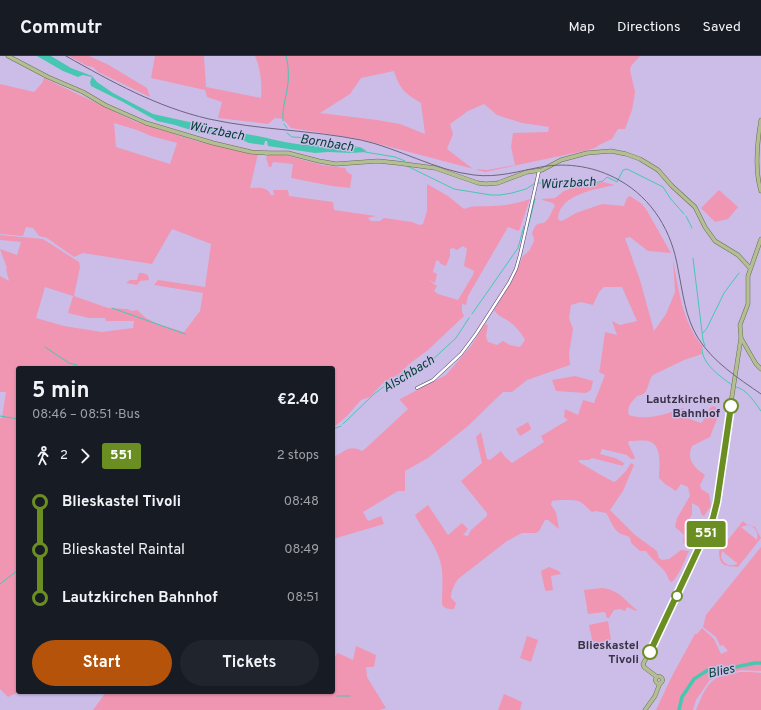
<!DOCTYPE html>
<meta charset="utf-8">
<style>
:root{--surface:#171b24;--page:#20242c;--text:#f1f3f6;--muted:#9ea1a6;--line:#363941;--accent:#b45309}
body{margin:0;font-family:Overpass,sans-serif;background:var(--page);color:var(--text);height:100vh;display:flex;flex-direction:column;font-size:15px;white-space:nowrap}
*{box-sizing:border-box;margin:0}
p{font-size:13px;color:var(--muted)}
.icon{flex:none;width:22px;height:22px;fill:none;stroke:currentColor;stroke-width:2;stroke-linecap:round;stroke-linejoin:round}
.map{position:relative;flex:1;overflow:hidden}
.drawer{position:absolute;left:16px;top:310px;width:319px;height:328px;display:flex;flex-direction:column;background:var(--surface);border-radius:4px;box-shadow:0 1px 3px #0004}
.drawer>*{flex:none}
.badge{padding:0 8px;border-radius:3px;font-size:14px;line-height:26px}
.map>.badge{position:absolute;translate:-50% -50%;box-shadow:0 0 0 2px #fff}
.legs{display:flex;align-items:center;gap:6px;height:44px;padding:0 16px;font-size:13px}
.legs p{margin-inline-start:auto}
.headline{display:flex;align-items:center;justify-content:space-between;height:68px;padding:0 16px}
h1{font-size:22px;font-weight:700;line-height:30px}
.action{display:flex;gap:8px;margin-top:auto;padding:8px 16px}
.action a{flex:1;height:46px;border-radius:24px;background:var(--accent);color:#fff;font-size:16px;font-weight:700;line-height:46px;text-align:center}
.action a+a{background:var(--page);color:var(--text)}
ul{padding:0 16px;list-style:none}
li{display:flex;align-items:center;gap:14px;height:48px;font-size:15px}
li i{display:grid;place-items:center;width:6px;height:100%;margin:0 5px;background:currentColor}
li i::after{content:'';width:10px;height:10px;margin:-5px;border:3px solid;border-radius:50%;background:var(--surface)}
li p{margin-inline-start:auto}
li:first-child i{background:linear-gradient(#0000 50%,currentColor 0)}
li:last-child i{background:linear-gradient(currentColor 50%,#0000 0)}
header{display:flex;align-items:center;gap:24px;box-sizing:border-box;height:56px;padding:0 20px;background:var(--surface);border-bottom:1px solid var(--line)}
header strong{font-size:19px}
nav{display:flex;gap:22px;margin-inline-start:auto;font-size:14px}
.map>svg:first-child{display:block}
.green{fill:#f096b2;fill-rule:evenodd}
.water{fill:#47c7b2}
.lines{fill:none;stroke-linecap:round;stroke-linejoin:round}
.stream{stroke:#47c7b2;stroke-width:1}
.river{stroke:#47c7b2;stroke-width:3.5}
.minor-casing{stroke:#504367;stroke-width:3.5}
.major-casing{stroke:#68704a;stroke-width:4.5}
.minor{stroke:#fff;stroke-width:2.5}
.major{stroke:#b4be94;stroke-width:3.5}
.rail{stroke:#6c647f;stroke-width:1}
.line-1-casing{stroke:#fff;stroke-width:9}
.line-1{stroke:#6b8e23;stroke-width:6}
.stop-1-dot{fill:#fff;stroke:#6b8e23;stroke-width:2}
.labels{text-anchor:middle;stroke-width:3;stroke-linejoin:round;paint-order:stroke}
.stop-label{font-size:12px;font-weight:bold;fill:#373143;stroke:#cbbde8;text-anchor:end}
.water-label{font-size:13px;font-style:italic;fill:#054038;stroke:#cbbde8}
</style>
<header>
<strong>Commutr</strong>
<nav><a>Map</a><a>Directions</a><a>Saved</a></nav>
</header>
<div class="map">
<svg width="761" height="654" viewBox="0 0 761 654">
<rect width="100%" height="100%" fill="#cbbde8"/>
<!-- green -->
<g class="green">
<polygon points="69,0 89,0 107,8 147,32 150,41 98,16 93,11 87,10"/>
<path d="M 155,0 L 204,0 L 206,31 L 261,42 C 262,29 261,13 255,0 L 640,0 L 631,10 L 630,14 L 635,36 L 634,43 L 632,54 L 625,73 L 618,73 L 612,83 L 599,89 L 595,92 L 584,95 L 485,116 L 360,83 L 291,72 L 283,63 L 275,62 L 268,68 L 218,62 L 222,46 L 207,41 L 205,34 L 151,22 ZM 394,15 C 400,34 405,37 421,47 L 425,78 L 400,68 L 377,64 L 320,57 L 350,38 L 361,22 ZM 484,48 L 497,59 L 522,67 L 549,71 L 548,76 L 513,77 L 511,91 L 515,109 L 487,114 L 473,113 L 447,93 L 453,78 L 450,68 L 468,55 Z"/>
<path d="M 44,22 L 136,66 L 196,85 L 258,98 L 250,132 C 258,132 267,130 271,139 L 274,139 L 273,134 L 288,134 L 289,140 L 333,146 L 334,154 L 376,160 L 368,162 L 371,165 L 380,165 L 384,162 L 412,166 L 419,169 L 423,168 L 427,155 L 427,128 L 448,140 L 464,153 C 473,149 482,151 492,150 C 505,150 518,147 530,143 L 519,175 L 508,171 L 468,240 L 466,249 L 462,248 L 462,256 L 464,260 L 428,294 L 408,309 L 402,316 L 382,328 L 370,341 L 361,344 L 347,360 L 333,372 L 333,312 L 18,312 L 18,636 L 19,636 L 8,641 L 0,633 L 0,362 L 2,362 L 6,336 L 0,336 L 0,220 L 9,225 L 6,213 L 7,212 L 0,193 L 17,199 L 21,186 L 0,184 L 0,179 L 43,183 L 79,206 L 80,211 L 74,240 L 108,252 L 127,253 L 132,255 L 137,254 L 146,262 L 158,268 L 184,276 L 200,255 L 203,237 L 154,229 L 158,224 L 205,231 L 211,188 L 172,173 L 152,208 L 83,197 L 74,201 L 47,182 L 39,180 L 33,172 L 26,171 L 23,180 L 0,178 L 0,28 L 34,36 L 42,27 ZM 114,67 L 137,74 L 151,80 L 177,87 L 170,108 L 116,91 ZM 463,190 L 467,193 L 464,210 L 474,215 L 473,219 L 458,244 L 438,238 L 434,235 L 437,230 L 428,224 L 435,227 L 437,218 L 433,216 L 436,205 L 438,204 L 441,208 L 446,210 L 450,200 L 450,193 L 453,192 L 457,194 ZM 45,231 L 73,240 L 68,257 L 89,262 L 105,262 L 106,265 L 134,265 L 133,272 L 102,276 L 64,270 L 36,262 Z"/>
<polygon points="281,98 322,109 345,112 347,116 352,119 350,132 332,130 291,122 293,108 273,106 271,111 269,111 266,102 268,99"/>
<path d="M 603,126 L 615,129 C 597,133 560,138 558,162 L 560,165 L 564,164 L 576,157 L 602,148 L 624,150 L 627,142 L 630,140 L 642,148 L 646,153 L 671,197 L 648,195 L 630,181 L 625,182 L 640,224 L 654,275 L 666,258 L 675,236 L 673,204 C 679,234 682,266 703,291 L 701,294 L 702,298 L 684,304 L 653,319 C 646,327 651,338 637,340 C 632,346 626,351 629,359 L 632,360 C 651,364 665,358 683,352 L 685,355 L 685,359 L 690,363 L 701,367 C 707,362 705,353 713,350 L 716,351 L 717,363 L 710,381 L 692,390 C 686,403 694,412 705,419 L 700,429 L 701,433 L 709,438 L 711,450 L 704,460 L 702,459 L 699,451 L 692,447 L 692,458 L 687,467 L 698,477 L 693,487 L 687,490 L 683,487 L 684,479 L 675,471 L 677,462 L 690,440 L 688,431 L 681,428 L 676,435 L 665,428 L 659,422 C 659,411 663,388 648,385 C 643,384 635,385 629,385 L 628,387 L 635,402 L 634,403 L 631,403 L 627,399 L 602,393 L 600,398 L 615,402 L 624,407 L 623,410 L 592,402 L 589,404 L 579,404 L 579,406 L 599,418 L 614,426 L 616,425 L 626,415 L 631,407 L 634,409 L 623,435 L 610,454 L 635,479 L 657,495 L 659,502 L 662,504 L 669,503 L 681,494 L 689,495 C 684,505 681,516 673,525 L 671,526 L 669,524 C 667,513 652,505 646,495 L 640,495 L 631,487 C 631,477 623,481 618,476 C 612,471 610,462 606,457 L 596,455 L 592,456 C 588,453 586,450 582,447 C 577,443 559,444 552,445 L 551,449 L 556,456 L 559,473 L 548,464 L 545,464 L 539,475 L 536,477 L 522,477 L 507,485 L 458,523 C 454,529 451,535 451,542 L 456,547 L 454,553 C 449,553 444,553 442,548 C 442,521 446,510 431,485 C 426,476 419,468 415,459 L 428,449 L 448,479 L 462,467 L 468,473 L 463,479 L 468,480 L 471,474 L 487,460 L 487,457 L 461,425 L 482,407 L 476,381 L 481,376 L 487,403 L 490,404 L 501,395 L 505,401 L 512,407 L 544,386 L 541,380 L 568,364 L 564,361 L 565,353 L 578,359 L 583,344 L 594,347 L 605,319 L 599,316 L 600,312 L 605,276 L 617,279 L 612,265 L 620,269 L 637,265 L 622,231 L 604,231 L 599,236 L 593,249 L 581,246 L 571,249 L 569,262 L 573,273 L 569,298 L 570,309 L 527,324 L 512,336 L 503,336 L 468,370 L 428,402 L 405,415 L 405,435 L 398,435 L 363,456 L 368,465 L 381,460 L 384,468 L 333,483 L 333,401 C 345,396 349,388 362,395 L 366,392 L 408,353 L 400,344 L 400,343 L 446,319 L 471,290 L 485,268 L 488,269 L 486,280 L 488,286 L 497,289 L 503,285 L 510,289 L 520,291 L 525,284 C 521,276 515,269 507,264 C 502,261 497,259 494,254 L 512,225 L 523,200 L 529,195 L 534,185 L 534,182 L 532,178 C 537,162 540,171 546,165 C 550,162 552,154 555,150 L 553,147 L 542,144 L 542,143 L 555,142 L 564,135 L 575,131 Z"/>
<polygon points="719,134 738,151 728,163 715,166 701,152"/>
<path d="M 139,217 C 145,217 149,218 149,224 L 140,225 L 137,229 L 126,227 L 130,224 L 137,224 Z"/>
<polygon points="575,320 593,325 591,334 586,337 556,335 552,324"/>
<polygon points="528,366 531,372 530,374 520,380 516,373"/>
<path d="M 743,465 L 746,468 L 755,471 L 761,482 L 738,511 C 725,510 719,510 719,495 ZM 747,469 C 755,470 759,476 757,484 L 741,471 ZM 722,495 L 737,507 L 737,508 C 730,511 724,509 721,501 Z"/>
<polygon points="761,491 761,615 742,614 716,620 709,625 696,644 693,654 656,654 672,620 695,578 697,578 702,572 714,583 721,598 728,595 723,589 720,590 716,581 703,571 706,559"/>
<polygon points="549,511 559,515 561,518 551,520 553,534 547,535 545,534 541,515"/>
<path d="M 602,532 C 620,534 624,544 637,554 L 636,555 L 627,551 L 625,555 L 620,553 L 614,554 L 609,562 L 607,562 L 605,556 L 588,558 L 584,534 Z"/>
<polygon points="608,565 611,584 593,588 589,569"/>
<polygon points="527,580 538,584 531,606 520,602"/>
<polygon points="356,590 376,599 374,611 366,611 367,621 386,652 380,654 93,654 106,636 333,636 333,602 338,597 353,604"/>
<path d="M 740,616 L 751,616 L 761,617 L 761,654 L 696,654 C 701,643 706,626 719,621 C 726,619 733,618 740,616 Z"/>
<polygon points="504,638 522,646 520,654 498,654"/>
</g>
<!-- water -->
<path class="water" d="M 37,0 L 51,0 L 71,12 L 92,20 L 97,26 L 113,37 L 153,58 L 239,77 C 259,79 277,86 297,88 C 318,90 340,91 361,92 L 366,96 L 351,97 L 328,96 L 315,97 L 268,90 L 267,85 L 265,85 L 264,89 L 249,87 L 242,84 L 200,77 L 175,69 L 157,65 L 123,46 L 91,30 L 90,26 L 92,21 L 83,19 L 78,21 L 63,15 Z"/>
<g class="lines">
<!-- stream -->
<g class="stream">
<path d="M 283,65 C 282,55 285,45 287,34 C 289,23 289,11 286,0"/>
<polyline points="284,68 287,72"/>
<polyline points="287,77 292,81 312,82 361,92 366,95"/>
<polyline points="365,96 395,101 405,105"/>
<path d="M 407,110 L 454,133 L 491,139 L 500,139 L 512,137 L 526,133 L 534,128 L 539,127 L 582,127 C 587,123 589,123 595,127 L 603,125 L 607,121 L 617,126 L 623,114 L 627,113 L 663,131 L 670,142 L 684,158"/>
<polyline points="686,160 692,172"/>
<polyline points="528,171 535,143"/>
<polyline points="693,202 703,284 705,290"/>
<polyline points="112,252 185,278"/>
<polyline points="472,258 518,192 524,170"/>
<polyline points="703,277 707,272 724,237 739,217"/>
<polyline points="45,291 69,307 77,309"/>
<path d="M 702,293 C 702,308 721,321 732,329"/>
<path d="M 736,331 C 747,333 755,347 761,355"/>
<polyline points="0,360 18,363"/>
<polyline points="343,368 374,338 386,329 404,316 422,311 430,306 456,282 469,262"/>
<polyline points="333,373 341,370"/>
<polyline points="0,528 18,514"/>
<polyline points="337,640 350,640"/>
</g>
<!-- river -->
<polyline class="river" points="679,654 682,641 694,623 708,614 721,614 755,607 761,607"/>
<defs>
<polyline id="minor" points="417,332 433,324 461,298 476,278 509,227 516,213 520,199 539,115"/>
<g id="major">
<polyline points="8,0 48,21 83,36 105,49 146,67 213,87 251,96 268,97"/>
<path d="M 761,64 C 757,87 754,113 761,135"/>
<polyline points="266,97 288,97 319,105 336,108 378,105 397,107 435,112 478,127 486,128 498,127 527,116 542,114 561,104 587,97 611,95 626,98 640,103 658,114 672,130 695,151 705,171 715,185 738,199 750,212"/>
<polyline points="741,282 756,308 761,313"/>
<circle cx="659" cy="624" r="3.5"/>
<polyline points="657,621 644,611 643,608 653,590 708,474 714,456 741,282 740,269 748,248 748,220 761,183"/>
<polyline points="645,654 655,640 660,627"/>
</g>
</defs>
<!-- minor casing -->
<use href="#minor" class="minor-casing"/>
<!-- major casing -->
<use href="#major" class="major-casing"/>
<!-- minor -->
<use href="#minor" class="minor"/>
<!-- major -->
<use href="#major" class="major"/>
<!-- rail -->
<path class="rail" d="M 66,0 C 112,26 157,51 209,63 C 259,74 311,74 361,84 C 398,92 437,115 474,119 C 498,122 519,115 541,111 C 568,106 596,111 619,124 C 653,143 672,176 678,213 C 683,237 685,261 698,282 C 713,306 738,322 761,338"/>
</g>
<g class="lines">
<defs>
<polyline id="line-1" points="650,596 713,462 717,446 731,350"/>
</defs>
<!-- line-1 casing -->
<use href="#line-1" class="line-1-casing"/>
<!-- line-1 -->
<use href="#line-1" class="line-1"/>
</g>
<!-- markers -->
<g class="stop-1-dot">
<circle cx="731" cy="350" r="7"/>
<circle cx="677" cy="540" r="5"/>
<circle cx="650" cy="596" r="7"/>
</g>
<g class="labels">
<!-- stop labels -->
<g class="stop-label">
<text x="720" y="347">Lautzkirchen<tspan x="720" dy="14">Bahnhof</tspan></text>
<text x="639" y="593">Blieskastel<tspan x="639" dy="14">Tivoli</tspan></text>
</g>
<!-- water labels -->
<g class="water-label">
<text transform="translate(217 74) rotate(11)" y="5">Würzbach</text>
<text transform="translate(327 86) rotate(9)" y="5">Bornbach</text>
<text transform="translate(568 126) rotate(-3)" y="5">Würzbach</text>
<text transform="translate(408 317) rotate(-32)" y="5">Alschbach</text>
<text transform="translate(721 614) rotate(-12)" y="5">Blies</text>
</g>
</g>
</svg>
<b class="badge" style="left:706px;top:478px;background:#6b8e23;color:#fff">551</b>
<section class="drawer">
<div class="headline"><div><h1>5 min</h1><p>08:46 – 08:51 · Bus</p></div><b>€2.40</b></div>
<div class="legs"><svg class="icon" aria-label="walk" viewBox="0 0 24 24"><circle cx="13" cy="4" r="2"/><path d="M13 8l-2 6 4 7M11 14l-3 7M7 12l3-4h3l4 4"/></svg>2<svg class="icon" aria-label="forward" viewBox="0 0 24 24"><path d="M9 5l7 7-7 7"/></svg><b class="badge" style="background:#6b8e23;color:#fff">551</b><p>2 stops</p></div>
<ul>
<li><i style="color:#6b8e23"></i><b>Blieskastel Tivoli</b><p>08:48</p></li>
<li><i style="color:#6b8e23"></i><span>Blieskastel Raintal</span><p>08:49</p></li>
<li><i style="color:#6b8e23"></i><b>Lautzkirchen Bahnhof</b><p>08:51</p></li>
</ul>
<div class="action"><a>Start</a><a>Tickets</a></div>
</section>
</div>
